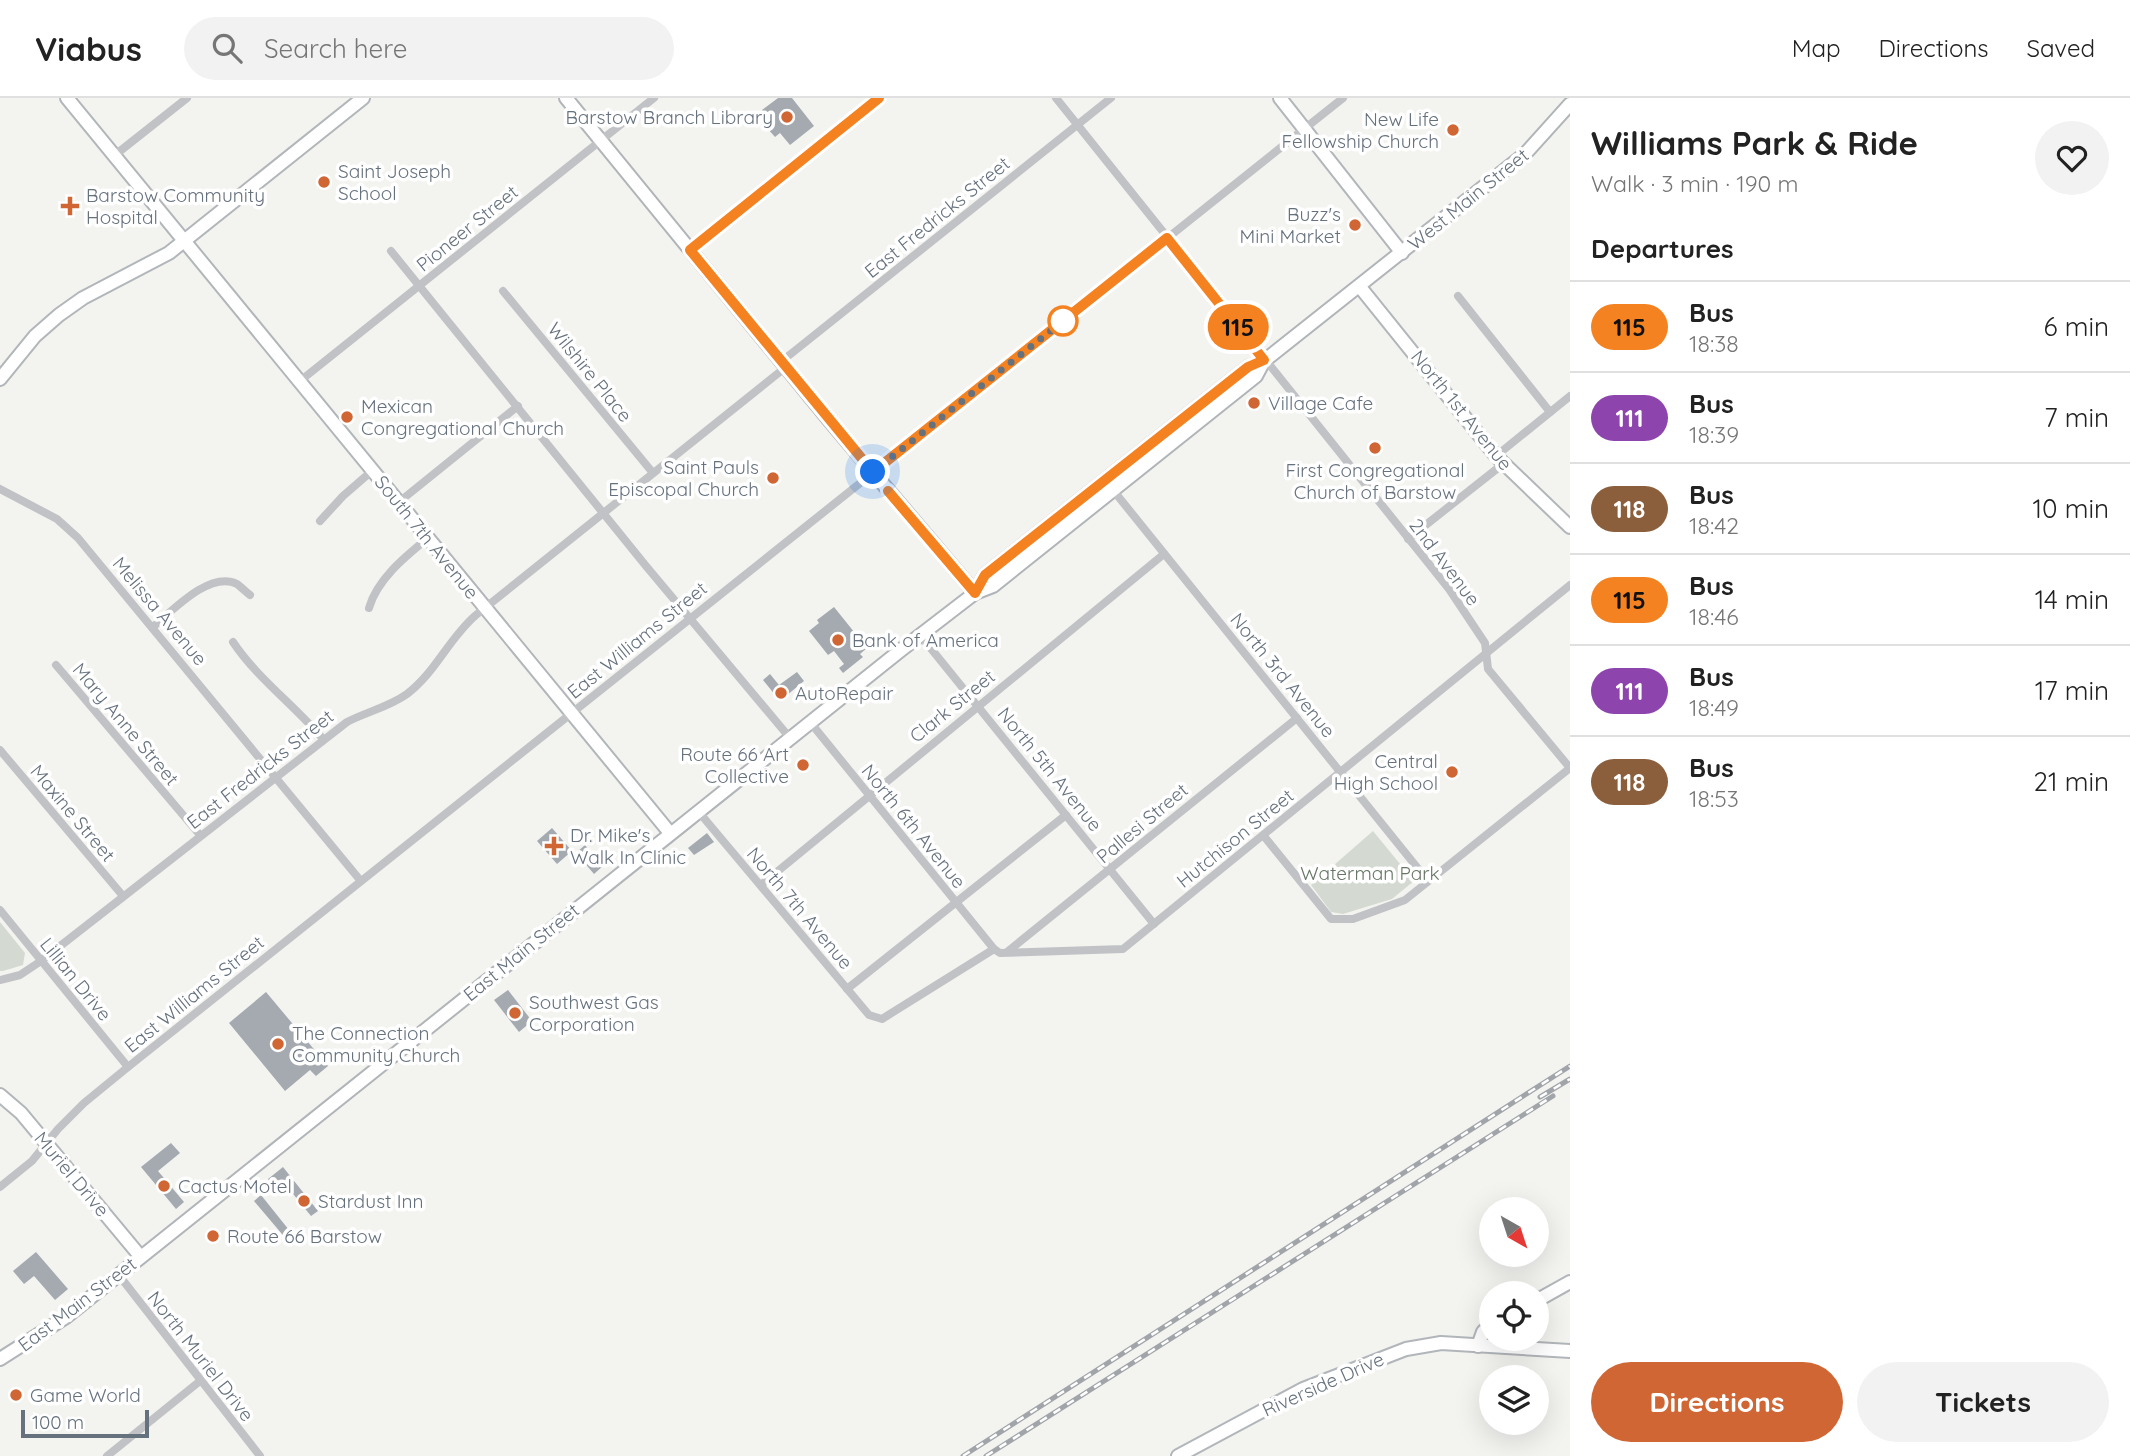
<!DOCTYPE html>
<meta charset="utf-8">
<style>
:root{--surface:#fff;--page:#f2f2f2;--text:#222;--muted:#767676;--line:#e0e0e0;--accent:#d06634}
body{margin:0;font-family:Quicksand,sans-serif;background:var(--page);color:var(--text);height:100vh;display:flex;flex-direction:column;font-size:26px;white-space:nowrap}
*{box-sizing:border-box;margin:0}
p{font-size:23px;color:var(--muted)}
.icon{flex:none;width:38px;height:38px;fill:none;stroke:currentColor;stroke-width:2;stroke-linecap:round;stroke-linejoin:round}
.map{position:relative;flex:1;overflow:hidden}
.drawer{display:flex;flex-direction:column;background:var(--surface);width:560px}
.drawer>*{flex:none}
.badge{padding:0 14px;border-radius:23px;font-size:24px;line-height:46px}
.needle{width:46px;rotate:141deg}
.tools{position:absolute;left:1479px;top:1099px;display:grid;gap:14px}
.tools a{display:grid;place-items:center;width:70px;height:70px;border-radius:50%;background:var(--surface);box-shadow:0 7px 28px #0002;font-size:35px}
.scale{position:absolute;left:21px;bottom:18px;width:128px;box-sizing:border-box;padding-left:7px;border:4px solid #66717e;border-top:0;font-size:19px;line-height:24px;white-space:nowrap;color:#66717e;-webkit-text-stroke:5px #fff;paint-order:stroke}
.you{position:absolute;width:35px;height:35px;margin:-18px;border:5px solid #fff;border-radius:50%;background:#1a73e8;box-shadow:0 0 0 10px #1a73e833}
.map>.badge{position:absolute;translate:-50% -50%;box-shadow:0 0 0 4px #fff}
h2{padding:0 21px;font-size:26px;line-height:63px}
.round{display:grid;place-items:center;flex:none;width:74px;height:74px;border-radius:37px;background:var(--page)}
.head{display:flex;align-items:center;justify-content:space-between;height:119px;padding:0 21px}
h1{font-size:33px;font-weight:700;line-height:52px}
.action{display:flex;gap:14px;margin-top:auto;padding:14px 21px}
.action a{flex:1;height:80px;border-radius:42px;background:var(--accent);color:#fff;font-size:28px;font-weight:700;line-height:80px;text-align:center}
.action a+a{background:var(--page);color:var(--text)}
ul{padding:0;list-style:none}
li{display:flex;align-items:center;gap:21px;height:91px;padding:0 21px;border-top:2px solid var(--line)}
li div{flex:1}
li b{display:block;font-size:26px}
li em{font-style:normal}
li .badge{min-width:77px;font-weight:700;text-align:center}
header{display:flex;align-items:center;gap:42px;box-sizing:border-box;height:98px;padding:0 35px;background:var(--surface);border-bottom:2px solid var(--line)}
header strong{font-size:33px}
nav{display:flex;gap:38px;margin-inline-start:auto;font-size:24px}
.search{width:490px;height:63px;background:var(--page);display:flex;align-items:center;gap:18px;box-sizing:border-box;padding:0 24px;border-radius:38px;color:var(--muted);font-size:26px}
main{display:flex;flex:1;min-height:0}
.map>svg:first-child{display:block}
.green{fill:#d4dad2}
.building{fill:#a4aab0}
.lines{fill:none;stroke-linecap:round;stroke-linejoin:round}
.secondary-casing{stroke:#b2b6ba;stroke-width:16}
.primary-casing{stroke:#b1b4b8;stroke-width:16}
.street{stroke:#c0c2c5;stroke-width:8}
.secondary{stroke:#fff;stroke-width:12}
.primary{stroke:#fff;stroke-width:12}
.rail-casing{stroke:#a1a5aa;stroke-width:5}
.rail{stroke:#fff;stroke-width:2.5;stroke-dasharray:8;stroke-linecap:butt}
.line-casing{stroke:#fff;stroke-width:16}
.line{stroke:#f58220;stroke-width:10}
.walk{stroke:#66717e;stroke-width:7;stroke-dasharray:0 12.6}
.poi-dot{fill:#d06634;stroke:#fff;stroke-width:2.5}
.stop-dot{fill:#fff;stroke:#f58220;stroke-width:3.5}
.labels{text-anchor:middle;stroke-width:7;stroke-linejoin:round;paint-order:stroke}
.poi-label{font-size:19px;fill:#66717e;stroke:#fff;text-anchor:start}
.street-label{font-size:19px;fill:#66717e;stroke:#fff}
.park-label{font-size:19px;fill:#667664;stroke:#fff}
</style>
<header>
<strong>Viabus</strong>
<div class="search"><svg class="icon" aria-label="search" viewBox="0 0 24 24"><circle cx="10" cy="10" r="6"/><path d="M15 15l6 6"/></svg>Search here</div>
<nav><a>Map</a><a>Directions</a><a>Saved</a></nav>
</header>
<main>
<div class="map">
<svg width="1570" height="1358" viewBox="0 0 1570 1358">
<rect width="100%" height="100%" fill="#f3f4f0"/>
<!-- green -->
<g class="green">
<polygon points="1373,733 1414,783 1392,801 1343,816 1331,814 1311,787"/>
<polygon points="0,824 25,855 23,867 3,873 0,873"/>
</g>
<!-- building -->
<g class="building">
<polygon points="778,0 792,0 814,28 790,47 780,35 775,39 767,30 773,26 762,12"/>
<polygon points="834,509 867,550 860,556 863,559 843,575 839,570 844,566 834,553 828,557 809,533 819,525 817,522"/>
<polygon points="797,574 804,583 780,603 763,582 770,576 779,587"/>
<polygon points="552,730 572,753 557,766 537,743"/>
<polygon points="707,735 714,744 694,757 688,750"/>
<polygon points="585,747 603,768 594,776 576,755"/>
<polygon points="508,892 532,923 519,934 494,902"/>
<polygon points="266,894 328,968 316,978 310,972 285,993 229,925"/>
<polygon points="171,1045 180,1055 158,1073 184,1104 176,1111 141,1069"/>
<polygon points="283,1069 318,1113 311,1118 285,1086 277,1093 268,1081"/>
<polygon points="261,1097 293,1137 287,1142 254,1103"/>
<polygon points="36,1154 68,1191 55,1202 34,1178 24,1186 13,1173"/>
</g>
<g class="lines">
<defs>
<g id="secondary">
<polyline points="67,0 670,735"/>
<polyline points="1280,0 1402,155"/>
<polyline points="1360,189 1496,358 1570,429"/>
<polyline points="0,281 35,238 59,217 83,200 169,155 363,0"/>
<polyline points="0,997 21,1015 140,1158"/>
<polyline points="1536,1203 1570,1184"/>
<polyline points="1478,1248 1483,1234 1491,1226"/>
<polyline points="1178,1358 1303,1291 1406,1251 1441,1245 1570,1253"/>
</g>
<g id="primary">
<polyline points="566,0 829,322 975,495"/>
<polyline points="975,495 985,477 1248,269 1264,263 1525,56 1570,6"/>
<polyline points="0,1261 66,1219 901,552 975,495 993,488 1256,278 1264,263"/>
</g>
</defs>
<!-- secondary casing -->
<use href="#secondary" class="secondary-casing"/>
<!-- primary casing -->
<use href="#primary" class="primary-casing"/>
<!-- street -->
<g class="street">
<polyline points="1056,0 1449,491 1485,545 1488,571 1570,670"/>
<polyline points="115,57 187,0"/>
<polyline points="690,152 879,0"/>
<polyline points="391,153 646,468 790,640"/>
<polyline points="503,193 653,375"/>
<polyline points="1458,198 1550,314"/>
<polyline points="782,263 1111,0"/>
<polyline points="300,283 654,0"/>
<polyline points="1496,358 1570,298"/>
<polyline points="0,391 57,421 78,440 360,782"/>
<polyline points="1113,392 1428,783"/>
<polyline points="399,404 518,308"/>
<polyline points="320,423 343,398 373,372"/>
<polyline points="1408,441 1503,366"/>
<path d="M 369,510 C 377,481 406,458 428,440"/>
<path d="M 153,529 C 172,513 210,472 237,486 C 241,489 246,494 250,497"/>
<polyline points="920,537 1154,826"/>
<path d="M 233,544 C 257,580 294,607 323,641"/>
<polyline points="56,567 200,737"/>
<polyline points="810,624 994,851"/>
<polyline points="0,652 123,798"/>
<polyline points="698,713 869,917 882,921 994,851 1000,855 1123,851 1570,487"/>
<polyline points="1263,737 1331,821 1353,821 1405,802 1570,670"/>
<polyline points="761,787 1164,456"/>
<polyline points="0,812 128,969"/>
<polyline points="1007,854 1297,620"/>
<path d="M 0,882 L 20,877 L 41,863 L 347,624 C 366,614 389,609 407,596 C 436,574 449,540 476,517 L 786,269"/>
<polyline points="847,891 1066,717"/>
<polyline points="0,1089 32,1063 58,1031 84,1005 128,969 1343,0"/>
<polyline points="118,1176 260,1358"/>
<polyline points="107,1358 200,1283"/>
</g>
<!-- secondary -->
<use href="#secondary" class="secondary"/>
<!-- primary -->
<use href="#primary" class="primary"/>
<defs>
<g id="rail">
<polyline points="1540,999 1570,981"/>
<polyline points="963,1358 1570,968"/>
<polyline points="986,1358 1553,998"/>
</g>
</defs>
<!-- rail casing -->
<use href="#rail" class="rail-casing"/>
<!-- rail -->
<use href="#rail" class="rail"/>
</g>
<g class="lines">
<defs>
<polyline id="line" points="879,0 690,152 873,374 1167,140 1264,262 1248,269 985,477 975,495 888,393"/>
</defs>
<!-- line casing -->
<use href="#line" class="line-casing"/>
<!-- line -->
<use href="#line" class="line"/>
<!-- walk -->
<polyline class="walk" points="873,374 1063,223"/>
</g>
<!-- markers -->
<g class="poi-dot">
<circle cx="787" cy="19" r="7"/>
<circle cx="1453" cy="32" r="7"/>
<circle cx="324" cy="84" r="7"/>
<path d="M66.5 97.5h7v7h7v7h-7v7h-7v-7h-7v-7h7z"/>
<circle cx="1355" cy="127" r="7"/>
<circle cx="1254" cy="305" r="7"/>
<circle cx="347" cy="319" r="7"/>
<circle cx="1375" cy="350" r="7"/>
<circle cx="773" cy="380" r="7"/>
<circle cx="838" cy="542" r="7"/>
<circle cx="781" cy="595" r="7"/>
<circle cx="803" cy="667" r="7"/>
<circle cx="1452" cy="674" r="7"/>
<path d="M550.5 737.5h7v7h7v7h-7v7h-7v-7h-7v-7h7z"/>
<circle cx="515" cy="915" r="7"/>
<circle cx="278" cy="946" r="7"/>
<circle cx="164" cy="1088" r="7"/>
<circle cx="304" cy="1103" r="7"/>
<circle cx="213" cy="1138" r="7"/>
<circle cx="16" cy="1297" r="7"/>
</g>
<circle class="stop-dot" cx="1063" cy="223" r="14"/>
<g class="labels">
<!-- poi labels -->
<g class="poi-label">
<text x="773" y="26" text-anchor="end">Barstow Branch Library</text>
<text x="1439" y="28" text-anchor="end">New Life<tspan x="1439" dy="22">Fellowship Church</tspan></text>
<text x="338" y="80">Saint Joseph<tspan x="338" dy="22">School</tspan></text>
<text x="86" y="104">Barstow Community<tspan x="86" dy="22">Hospital</tspan></text>
<text x="1341" y="123" text-anchor="end">Buzz's<tspan x="1341" dy="22">Mini Market</tspan></text>
<text x="1268" y="312">Village Cafe</text>
<text x="361" y="315">Mexican<tspan x="361" dy="22">Congregational Church</tspan></text>
<text x="759" y="376" text-anchor="end">Saint Pauls<tspan x="759" dy="22">Episcopal Church</tspan></text>
<text x="1375" y="379" text-anchor="middle">First Congregational<tspan x="1375" dy="22">Church of Barstow</tspan></text>
<text x="852" y="549">Bank of America</text>
<text x="795" y="602">AutoRepair</text>
<text x="789" y="663" text-anchor="end">Route 66 Art<tspan x="789" dy="22">Collective</tspan></text>
<text x="1438" y="670" text-anchor="end">Central<tspan x="1438" dy="22">High School</tspan></text>
<text x="570" y="744">Dr. Mike's<tspan x="570" dy="22">Walk In Clinic</tspan></text>
<text x="529" y="911">Southwest Gas<tspan x="529" dy="22">Corporation</tspan></text>
<text x="292" y="942">The Connection<tspan x="292" dy="22">Community Church</tspan></text>
<text x="178" y="1095">Cactus Motel</text>
<text x="318" y="1110">Stardust Inn</text>
<text x="227" y="1145">Route 66 Barstow</text>
<text x="30" y="1304">Game World</text>
</g>
<!-- street labels -->
<g class="street-label">
<text transform="translate(1468 101) rotate(-39)" y="7">West Main Street</text>
<text transform="translate(937 119) rotate(-39)" y="7">East Fredricks Street</text>
<text transform="translate(467 130) rotate(-39)" y="7">Pioneer Street</text>
<text transform="translate(590 274) rotate(51)" y="7">Wilshire Place</text>
<text transform="translate(1462 312) rotate(51)" y="7">North 1st Avenue</text>
<text transform="translate(427 439) rotate(51)" y="7">South 7th Avenue</text>
<text transform="translate(1445 464) rotate(53)" y="7">2nd Avenue</text>
<text transform="translate(160 513) rotate(50)" y="7">Melissa Avenue</text>
<text transform="translate(637 542) rotate(-39)" y="7">East Williams Street</text>
<text transform="translate(1283 577) rotate(51)" y="7">North 3rd Avenue</text>
<text transform="translate(952 608) rotate(-39)" y="7">Clark Street</text>
<text transform="translate(126 626) rotate(50)" y="7">Mary Anne Street</text>
<text transform="translate(260 671) rotate(-38)" y="7">East Fredricks Street</text>
<text transform="translate(1050 671) rotate(51)" y="7">North 5th Avenue</text>
<text transform="translate(73 715) rotate(50)" y="7">Maxine Street</text>
<text transform="translate(1142 725) rotate(-40)" y="7">Pallesi Street</text>
<text transform="translate(914 728) rotate(51)" y="7">North 6th Avenue</text>
<text transform="translate(1235 740) rotate(-39)" y="7">Hutchison Street</text>
<text transform="translate(800 810) rotate(50)" y="7">North 7th Avenue</text>
<text transform="translate(521 854) rotate(-39)" y="7">East Main Street</text>
<text transform="translate(76 881) rotate(51)" y="7">Lillian Drive</text>
<text transform="translate(194 896) rotate(-39)" y="7">East Williams Street</text>
<text transform="translate(72 1076) rotate(50)" y="7">Muriel Drive</text>
<text transform="translate(77 1206) rotate(-37)" y="7">East Main Street</text>
<text transform="translate(201 1258) rotate(52)" y="7">North Muriel Drive</text>
<text transform="translate(1323 1286) rotate(-24)" y="7">Riverside Drive</text>
</g>
<!-- park labels -->
<g class="park-label">
<text x="1370" y="782">Waterman Park</text>
</g>
</g>
</svg>
<div class="tools">
<a><svg class="needle" viewBox="-14 -14 28 28"><path d="M0-13l5 13h-10z" fill="#e53935"/><path d="M0 13l5-13h-10z" fill="#767676"/></svg></a>
<a><svg class="icon" aria-label="locate" viewBox="0 0 24 24"><circle cx="12" cy="12" r="6"/><path d="M12 2v4M12 18v4M2 12h4M18 12h4"/></svg></a>
<a><svg class="icon" aria-label="layers" viewBox="0 0 24 24"><path d="M12 4l9 5-9 5-9-5zM3 14l9 5 9-5"/></svg></a>
</div>
<div class="scale">100 m</div>
<div class="you" style="left:873px;top:374px"></div>
<b class="badge" style="left:1238px;top:229px;background:#f58220;color:#111">115</b>
</div>
<section class="drawer">
<div class="head"><div><h1>Williams Park &amp; Ride</h1><p>Walk · 3 min · 190 m</p></div><a class="round"><svg class="icon" aria-label="heart" viewBox="0 0 24 24"><path d="M12 20l-8-8c-3-5 5-10 8-4 3-6 11-1 8 4z"/></svg></a></div>
<h2>Departures</h2>
<ul>
<li><span class="badge" style="background:#f58220;color:#111">115</span><div><b>Bus</b><p>18:38</p></div><em>6 min</em></li>
<li><span class="badge" style="background:#8e44ad;color:#fff">111</span><div><b>Bus</b><p>18:39</p></div><em>7 min</em></li>
<li><span class="badge" style="background:#8b5e3c;color:#fff">118</span><div><b>Bus</b><p>18:42</p></div><em>10 min</em></li>
<li><span class="badge" style="background:#f58220;color:#111">115</span><div><b>Bus</b><p>18:46</p></div><em>14 min</em></li>
<li><span class="badge" style="background:#8e44ad;color:#fff">111</span><div><b>Bus</b><p>18:49</p></div><em>17 min</em></li>
<li><span class="badge" style="background:#8b5e3c;color:#fff">118</span><div><b>Bus</b><p>18:53</p></div><em>21 min</em></li>
</ul>
<div class="action"><a>Directions</a><a>Tickets</a></div>
</section>
</main>
